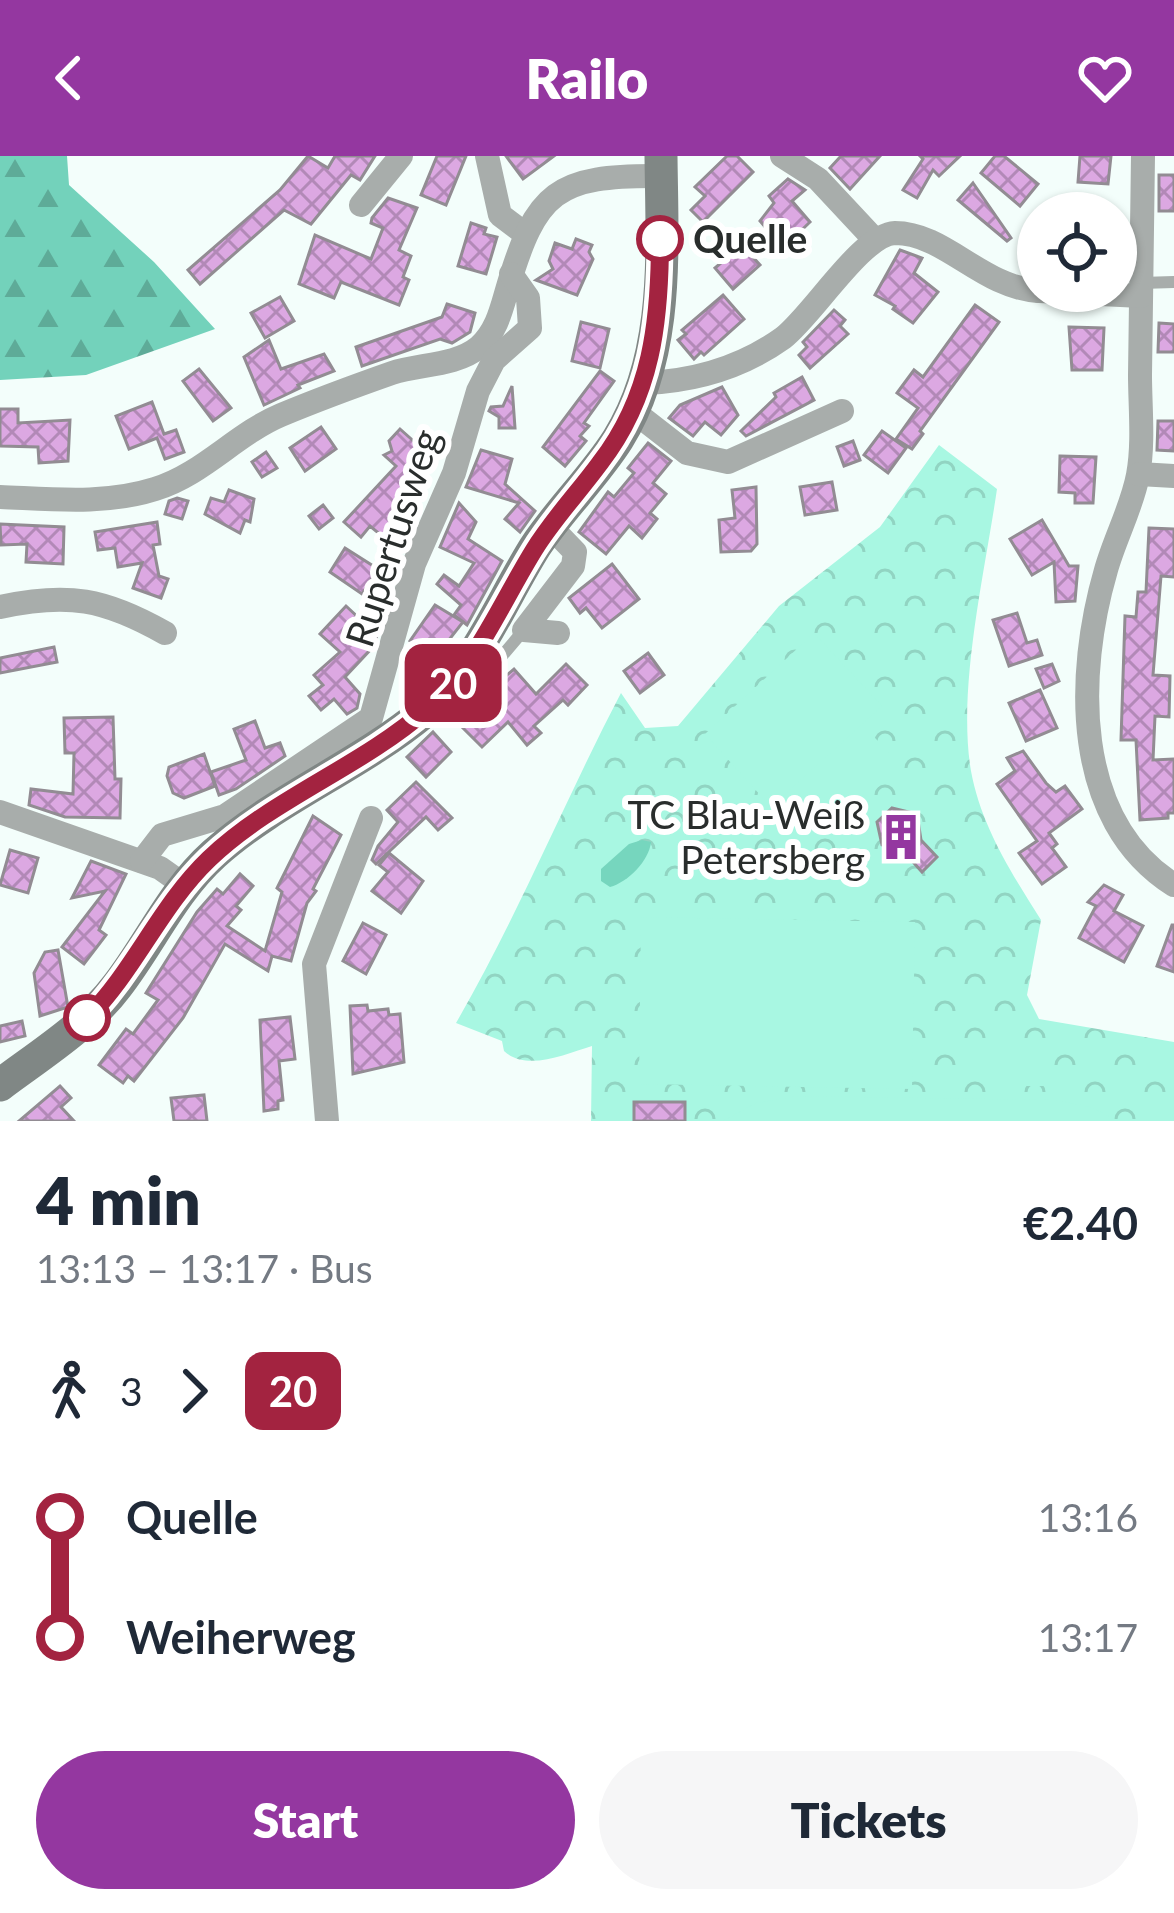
<!DOCTYPE html>
<meta charset="utf-8">
<style>
:root{--surface:#fff;--page:#f6f6f7;--text:#1f2937;--muted:#747a83;--accent:#9437a0}
body{margin:0;font-family:Lato,sans-serif;background:var(--page);color:var(--text);height:100vh;display:flex;flex-direction:column;font-size:45px;white-space:nowrap}
*{box-sizing:border-box;margin:0}
p{font-size:39px;color:var(--muted)}
.icon{flex:none;width:66px;height:66px;fill:none;stroke:currentColor;stroke-width:2;stroke-linecap:round;stroke-linejoin:round}
.map{position:relative;height:965px;overflow:hidden}
.panel{display:flex;flex-direction:column;background:var(--surface);flex:1}
.panel>*{flex:none}
.badge{padding:0 24px;border-radius:18px;font-size:42px;line-height:78px}
.tools{position:absolute;left:1017px;top:36px;display:grid;gap:24px}
.tools a{display:grid;place-items:center;width:120px;height:120px;border-radius:50%;background:var(--surface);box-shadow:0 3px 9px #0004;font-size:60px}
.map>.badge{position:absolute;translate:-50% -50%;box-shadow:0 0 0 6px #fff}
.legs{display:flex;align-items:center;gap:18px;height:132px;padding:0 36px;font-size:39px}
.legs p{margin-inline-start:auto}
.summary{display:flex;align-items:center;justify-content:space-between;height:204px;padding:0 36px}
h1{font-size:66px;font-weight:800;line-height:90px}
.primary-button{display:flex;gap:24px;margin-top:auto;padding:24px 36px}
.primary-button a{flex:1;height:138px;border-radius:72px;background:var(--accent);color:#fff;font-size:48px;font-weight:800;line-height:138px;text-align:center}
.primary-button a+a{background:var(--page);color:var(--text)}
ul{padding:0 36px;list-style:none}
li{display:flex;align-items:center;gap:42px;height:120px;font-size:45px}
li i{display:grid;place-items:center;width:18px;height:100%;margin:0 15px;background:currentColor}
li i::after{content:'';width:30px;height:30px;margin:-15px;border:9px solid;border-radius:50%;background:var(--surface)}
li p{margin-inline-start:auto}
li:first-child i{background:linear-gradient(#0000 50%,currentColor 0)}
li:last-child i{background:linear-gradient(currentColor 50%,#0000 0)}
header{display:flex;justify-content:space-between;align-items:center;height:156px;padding:0 36px;background:var(--accent);color:#fff;font-size:54px;font-weight:800}
.map>svg:first-child{display:block}
.forest{fill:url(#forest-firs)}
.park{fill:url(#park-crowns)}
.pitch{fill:#a8f7e2}
.water{fill:#76d6be}
.building{fill:url(#building-cross-hatch);stroke:#928c93;stroke-width:3}
.lines{fill:none;stroke-linecap:round;stroke-linejoin:round}
.lane{stroke:#a8adab;stroke-width:12}
.street{stroke:#a8adab;stroke-width:24}
.secondary{stroke:#808785;stroke-width:33}
.line-1-casing{stroke:#fff;stroke-width:27}
.line-1{stroke:#a32340;stroke-width:18}
.stop-1-dot{fill:#fff;stroke:#a32340;stroke-width:6}
.labels{text-anchor:middle;stroke-width:12;stroke-linejoin:round;paint-order:stroke}
.stop-label{font-size:39px;font-weight:bold;fill:#292d2c;stroke:#fff;text-anchor:start}
.street-label{font-size:39px;fill:#292d2c;stroke:#fff}
.poi-label{font-size:39px;fill:#292d2c;stroke:#fff;text-anchor:end}
</style>
<header><svg class="icon" aria-label="back" viewBox="0 0 24 24"><path d="M15 5l-7 7 7 7"/></svg>Railo<svg class="icon" aria-label="heart" viewBox="0 0 24 24"><path d="M12 20l-8-8c-3-5 5-10 8-4 3-6 11-1 8 4z"/></svg></header>
<div class="map">
<svg width="1174" height="965" viewBox="0 0 1174 965">
<defs>
<pattern id="forest-firs" width="22" height="20" patternUnits="userSpaceOnUse" patternTransform="scale(3)"><rect width="22" height="20" fill="#73d2bb"/><path d="M5 1l3.5 6h-7zM16 11l3.5 6h-7z" fill="#5eab98"/></pattern>
<pattern id="park-crowns" width="20" height="18" patternUnits="userSpaceOnUse" patternTransform="scale(3)"><rect width="20" height="18" fill="#a8f7e2"/><path d="M2 6a3 3 0 1 1 6 0M12 15a3 3 0 1 1 6 0" fill="none" stroke="#91d4c2"/></pattern>
<pattern id="building-cross-hatch" width="8" height="8" patternUnits="userSpaceOnUse" patternTransform="scale(3)"><rect width="8" height="8" fill="#dca8e2"/><path d="M0 0l8 8M0 8l8-8" fill="none" stroke="#b289b7"/></pattern>
</defs>
<rect width="100%" height="100%" fill="#f3fefb"/>
<!-- forest -->
<polygon class="forest" points="0,0 67,0 69,29 154,106 215,173 86,219 0,224"/>
<!-- park -->
<path class="park" d="M 939,289 L 997,333 C 985,416 957,533 971,615 C 981,670 1012,718 1041,764 L 1027,839 L 1039,863 L 1174,886 L 1174,965 L 591,965 L 592,890 C 565,898 527,916 504,895 L 502,885 L 456,867 C 518,760 564,646 621,537 L 645,572 L 678,570 L 779,450 L 880,371 Z"/>
<!-- pitch -->
<g class="pitch">
<polygon points="814,477 882,550 771,651 705,578"/>
<polygon points="865,571 901,610 830,675 794,636"/>
<polygon points="641,761 915,766 912,933 639,928"/>
<rect x="989" y="894" width="59" height="36"/>
<polygon points="797,940 1056,944 1090,951 1119,965 723,965 756,947"/>
</g>
<!-- water -->
<path class="water" d="M 642,684 L 651,686 C 649,705 628,726 610,731 L 601,725 L 601,713 L 629,688 Z"/>
<!-- building -->
<g class="building">
<polygon points="308,0 328,12 335,0 375,0 360,24 351,19 311,68 284,54 200,128 188,114 280,34"/>
<polygon points="437,0 466,0 446,49 421,39"/>
<polygon points="506,0 554,0 523,23"/>
<polygon points="727,0 737,0 753,16 703,66 691,54 705,40 695,31"/>
<polygon points="841,0 880,0 850,33 830,12"/>
<polygon points="920,0 960,0 939,20 933,14 917,42 903,34 923,3"/>
<polygon points="995,0 1004,0 1038,28 1020,50 981,17"/>
<polygon points="1080,0 1111,0 1108,28 1078,26"/>
<rect x="1159" y="19" width="15" height="36"/>
<polygon points="788,23 805,34 792,45 810,66 783,92 760,65 774,47 769,40"/>
<polygon points="973,27 1011,82 1007,85 958,44"/>
<polygon points="388,42 417,52 399,94 411,100 403,121 409,124 399,149 341,126 334,142 299,128 315,79 371,103 383,72 371,67 372,62"/>
<polygon points="471,67 486,72 484,78 497,81 486,118 458,110"/>
<polygon points="576,83 592,89 589,96 593,103 577,139 536,124 553,113 549,105 555,87 572,93"/>
<polygon points="742,89 760,109 733,133 715,112"/>
<polygon points="900,94 922,102 914,117 938,136 913,167 893,153 895,150 875,139"/>
<polygon points="723,139 744,163 704,199 701,196 694,203 678,184 686,178 682,174"/>
<polygon points="280,141 294,165 265,182 251,157"/>
<polygon points="447,148 475,157 470,176 452,187 440,183 362,210 356,191 442,161"/>
<polygon points="975,149 999,166 920,275 923,278 912,293 896,283 918,252 897,237 914,214 923,221"/>
<polygon points="834,154 845,164 840,170 848,178 810,212 799,199 807,191 803,186"/>
<polygon points="581,166 609,173 600,212 572,205"/>
<polygon points="1159,167 1174,168 1174,196 1158,196"/>
<polygon points="1069,171 1104,172 1102,214 1072,214"/>
<polygon points="269,184 281,213 324,198 334,215 298,229 300,232 264,249 244,201"/>
<polygon points="199,213 231,252 213,265 183,225"/>
<polygon points="600,215 614,225 584,267 589,270 580,280 586,285 565,310 543,291"/>
<polygon points="802,221 814,244 746,280 741,275 776,241 774,237"/>
<polygon points="512,230 515,272 499,272 499,261 489,255 491,251 503,250"/>
<polygon points="722,231 738,259 721,279 705,266 693,280 669,262 680,249"/>
<polygon points="152,246 164,278 176,274 184,296 165,303 157,282 129,293 116,260"/>
<polygon points="0,253 18,253 18,267 70,264 68,305 39,307 38,291 0,290"/>
<polygon points="1158,265 1174,265 1174,295 1157,294"/>
<polygon points="321,271 336,293 305,315 290,292"/>
<polygon points="400,273 418,289 427,280 441,295 413,327 426,338 401,368 397,363 382,380 370,370 361,381 344,366 396,310 384,299 392,295 389,285"/>
<polygon points="882,275 906,292 888,317 864,299"/>
<polygon points="853,285 860,304 844,310 837,291"/>
<polygon points="648,287 671,305 653,327 666,338 650,357 657,363 642,382 629,370 606,398 579,376 608,336 614,341 634,317 628,312"/>
<polygon points="481,294 512,303 505,328 535,355 520,376 505,363 519,347 466,331"/>
<polygon points="266,296 277,312 262,321 252,306"/>
<polygon points="1060,300 1096,301 1093,347 1075,347 1075,337 1059,336"/>
<polygon points="832,326 837,354 805,359 800,331"/>
<polygon points="756,331 757,388 751,395 721,396 719,364 735,362 732,334"/>
<polygon points="229,334 254,343 250,366 245,364 240,377 205,358 211,342 224,346"/>
<polygon points="177,342 188,345 182,363 165,358 169,345"/>
<polygon points="459,347 476,366 468,383 502,405 467,469 454,459 461,449 437,428 444,419 459,430 474,407 440,391"/>
<polygon points="323,349 333,362 319,373 309,360"/>
<polygon points="1042,364 1069,410 1078,410 1075,445 1056,446 1054,406 1032,419 1010,383"/>
<polygon points="157,366 160,388 153,389 159,420 168,423 161,442 133,432 142,407 118,411 115,392 98,394 95,376"/>
<polygon points="0,368 64,371 63,408 26,406 27,388 1,389"/>
<polygon points="1149,372 1174,373 1174,421 1161,420 1153,519 1170,520 1169,561 1155,560 1153,604 1174,603 1174,657 1168,657 1168,662 1140,664 1136,584 1121,584 1125,460 1136,461 1138,436 1146,436"/>
<polygon points="345,392 378,413 362,438 330,416"/>
<polygon points="612,408 639,443 602,472 586,452 580,457 569,442"/>
<polygon points="435,449 463,466 434,503 410,485"/>
<polygon points="346,450 377,479 374,490 345,521 360,538 357,552 347,558 334,543 321,554 309,540 323,529 314,519 340,496 320,478"/>
<polygon points="1017,457 1027,487 1037,484 1042,499 1009,510 993,464"/>
<polygon points="54,491 57,506 0,517 0,502"/>
<polygon points="648,497 664,519 640,537 624,515"/>
<polygon points="566,508 587,529 568,549 563,544 534,570 541,577 527,589 508,566 482,591 463,572 499,536 494,530 514,513 536,538"/>
<polygon points="1052,508 1059,525 1044,532 1036,513"/>
<polygon points="1040,534 1057,572 1026,585 1009,547"/>
<polygon points="113,561 115,623 121,623 120,662 65,661 29,649 31,633 73,638 74,597 65,597 64,562"/>
<polygon points="255,565 265,592 280,587 285,600 236,633 219,639 211,616 246,604 234,573"/>
<polygon points="433,576 451,596 426,621 407,601"/>
<polygon points="1023,595 1046,627 1056,636 1065,630 1082,653 1049,677 1057,688 1052,692 1066,711 1042,728 1019,697 1037,685 997,628 1015,615 1007,602"/>
<polygon points="204,598 215,630 184,642 173,637 167,620 169,611"/>
<polygon points="416,626 452,662 438,674 426,661 376,708 372,704 378,690 398,666 387,654"/>
<polygon points="892,652 917,658 921,684 937,701 922,716 906,698 882,689 877,666"/>
<polygon points="313,660 341,679 313,733 316,735 307,747 291,805 272,800 268,815 225,788 183,862 134,925 128,920 123,927 99,909 126,873 133,878 158,844 146,837 197,756 217,733 223,738 240,718 253,730 236,750 241,754 227,770 265,795 282,736 277,732"/>
<polygon points="10,694 38,702 28,737 0,729"/>
<polygon points="389,697 423,725 401,757 372,735 388,716 379,709"/>
<polygon points="91,705 126,718 99,774 106,779 84,808 62,791 105,735 72,742"/>
<polygon points="1104,729 1123,739 1114,755 1143,770 1124,806 1079,782 1096,750 1088,746"/>
<polygon points="363,767 386,779 366,818 343,805"/>
<polygon points="1172,769 1174,769 1174,816 1157,810"/>
<polygon points="58,794 68,851 40,860 34,817 45,796"/>
<polygon points="367,849 368,855 388,853 389,859 400,858 404,906 353,918 350,850"/>
<polygon points="290,861 295,903 279,905 283,944 278,945 278,953 264,955 260,864"/>
<polygon points="22,865 25,880 0,886 0,870"/>
<polygon points="60,930 71,942 61,951 74,965 19,965"/>
<polygon points="204,939 207,965 174,965 171,942"/>
<rect x="634" y="946" width="51" height="19"/>
</g>
<g class="lines">
<!-- lane -->
<g class="lane">
<polyline points="1141,127 1174,126"/>
<polyline points="474,533 524,474"/>
</g>
<!-- street -->
<g class="street">
<polyline points="487,0 500,59 524,77"/>
<polyline points="782,0 818,23 874,83"/>
<path d="M 1143,0 C 1142,73 1141,146 1140,219 C 1140,250 1144,287 1138,319 C 1132,351 1115,382 1106,414 C 1076,517 1071,664 1174,729"/>
<polyline points="361,49 401,0"/>
<polyline points="1039,135 1141,140"/>
<path d="M 645,227 C 695,225 741,212 783,182 C 813,159 862,78 895,77 C 945,77 981,131 1038,135"/>
<polyline points="633,255 687,297 728,306 842,255"/>
<polyline points="1139,318 1174,320"/>
<path d="M 0,341 C 51,343 105,349 155,333 C 202,319 236,278 281,259 C 317,244 355,230 392,217 C 419,208 456,210 479,191 C 496,176 501,155 507,134 C 536,35 556,19 661,20"/>
<polyline points="550,370 575,396 573,410 524,474 558,477"/>
<path d="M 0,451 C 68,436 105,443 165,477"/>
<polyline points="0,656 160,712 184,729"/>
<polyline points="142,705 162,679 225,660 371,562 414,408 454,317 478,235 494,204 530,172 528,142 511,118"/>
<polyline points="327,965 314,808 371,662"/>
</g>
<!-- secondary -->
<path class="secondary" d="M 0,929 C 40,899 87,870 117,830 C 151,786 172,736 214,698 C 277,642 359,610 424,556 C 476,512 500,447 535,391 C 560,353 594,321 618,283 C 670,199 662,95 661,0"/>
</g>
<g class="lines">
<defs>
<path id="line-1" d="M 87,862 C 135,814 160,750 209,703 C 273,642 361,611 427,553 C 476,510 500,449 534,394 C 553,363 578,337 600,307 C 652,240 660,165 660,83"/>
</defs>
<!-- line-1 casing -->
<use href="#line-1" class="line-1-casing"/>
<!-- line-1 -->
<use href="#line-1" class="line-1"/>
</g>
<!-- icons -->
<defs>
<symbol id="building-bare" viewBox="-9 -9 18 18"><path d="M-4-6H4V6H1V3H-1V6H-4ZM-2.5-4.3h1.7v1.8h-1.7ZM.8-4.3h1.7v1.8H.8ZM-2.5-1h1.7V.8h-1.7ZM.8-1h1.7V.8H.8Z" fill="#9437a0" stroke="#fff" stroke-width="2.5" paint-order="stroke"/></symbol>
</defs>
<g fill-rule="evenodd">
<use href="#building-bare" x="868" y="648" width="66" height="66"/>
</g>
<!-- markers -->
<g class="stop-1-dot">
<circle cx="660" cy="83" r="21"/>
<circle cx="87" cy="862" r="21"/>
</g>
<g class="labels">
<!-- stop labels -->
<g class="stop-label">
<text x="693" y="97">Quelle</text>
</g>
<!-- street labels -->
<g class="street-label">
<text transform="translate(393 382) rotate(-72)" y="14">Rupertusweg</text>
</g>
<!-- poi labels -->
<g class="poi-label">
<text x="865" y="673">TC Blau-Weiß<tspan x="865" dy="45">Petersberg</tspan></text>
</g>
</g>
</svg>
<div class="tools">
<a><svg class="icon" aria-label="locate" viewBox="0 0 24 24"><circle cx="12" cy="12" r="6"/><path d="M12 2v4M12 18v4M2 12h4M18 12h4"/></svg></a>
</div>
<b class="badge" style="left:453px;top:527px;background:#a32340;color:#fff">20</b>
</div>
<section class="panel">
<div class="summary"><div><h1>4 min</h1><p>13:13 – 13:17 · Bus</p></div><b>€2.40</b></div>
<div class="legs"><svg class="icon" aria-label="walk" viewBox="0 0 24 24"><circle cx="13" cy="4" r="2"/><path d="M13 8l-2 6 4 7M11 14l-3 7M7 12l3-4h3l4 4"/></svg>3<svg class="icon" aria-label="forward" viewBox="0 0 24 24"><path d="M9 5l7 7-7 7"/></svg><b class="badge" style="background:#a32340;color:#fff">20</b></div>
<ul>
<li><i style="color:#a32340"></i><b>Quelle</b><p>13:16</p></li>
<li><i style="color:#a32340"></i><b>Weiherweg</b><p>13:17</p></li>
</ul>
<div class="primary-button"><a>Start</a><a>Tickets</a></div>
</section>
